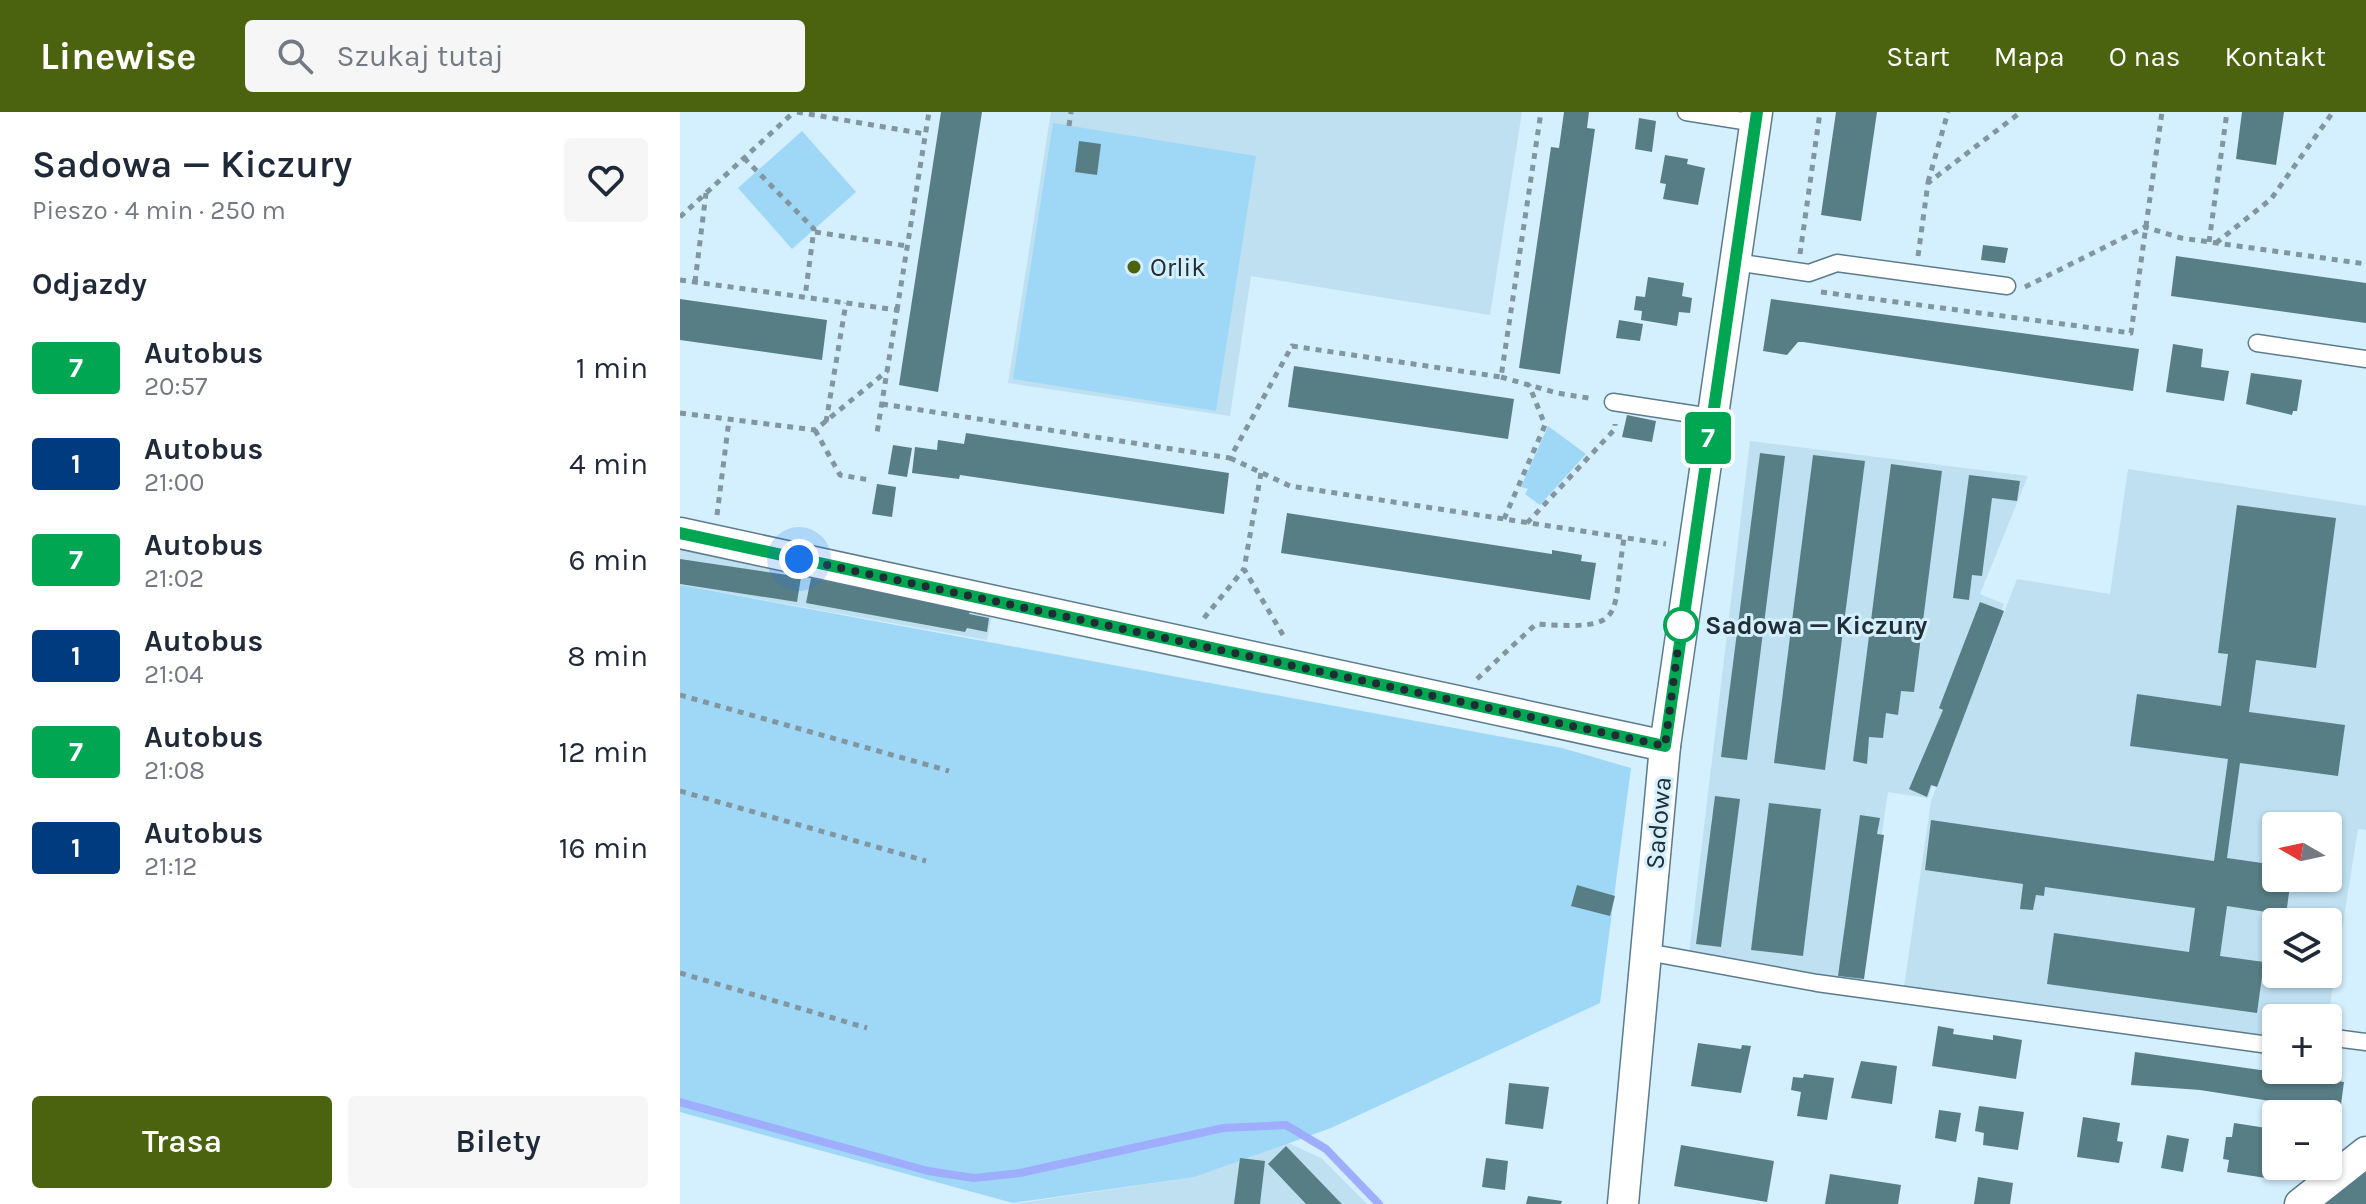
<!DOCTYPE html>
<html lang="pl">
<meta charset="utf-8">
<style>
:root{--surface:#fff;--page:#f6f6f7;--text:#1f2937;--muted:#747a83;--accent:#4b620e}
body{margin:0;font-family:Karla,sans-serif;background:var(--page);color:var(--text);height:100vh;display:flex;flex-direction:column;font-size:30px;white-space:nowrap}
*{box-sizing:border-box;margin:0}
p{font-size:26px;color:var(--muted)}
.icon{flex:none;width:44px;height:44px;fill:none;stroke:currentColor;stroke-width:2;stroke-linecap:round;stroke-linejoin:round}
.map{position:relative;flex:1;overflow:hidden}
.drawer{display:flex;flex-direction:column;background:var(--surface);width:680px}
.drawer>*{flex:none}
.badge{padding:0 16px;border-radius:6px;font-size:28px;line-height:52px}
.needle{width:52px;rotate:279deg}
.controls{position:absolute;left:1582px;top:700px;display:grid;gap:16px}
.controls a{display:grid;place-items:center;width:80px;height:80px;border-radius:8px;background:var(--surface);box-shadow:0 2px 6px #0004;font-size:40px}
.you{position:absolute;width:40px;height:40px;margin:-20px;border:6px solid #fff;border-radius:50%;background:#1a73e8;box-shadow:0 0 0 12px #1a73e833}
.map>.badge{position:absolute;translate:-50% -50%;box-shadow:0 0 0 4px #fff}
h2{padding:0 32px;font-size:30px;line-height:72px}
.round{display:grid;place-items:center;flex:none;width:84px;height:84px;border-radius:8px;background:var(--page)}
.headline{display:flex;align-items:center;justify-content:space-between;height:136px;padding:0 32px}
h1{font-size:38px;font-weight:600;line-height:60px}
.action{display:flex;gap:16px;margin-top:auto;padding:16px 32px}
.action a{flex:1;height:92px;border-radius:8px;background:var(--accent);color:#fff;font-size:32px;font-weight:600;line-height:92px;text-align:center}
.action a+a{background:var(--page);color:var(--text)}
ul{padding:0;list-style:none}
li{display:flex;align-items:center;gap:24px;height:96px;padding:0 32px}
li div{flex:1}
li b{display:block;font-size:30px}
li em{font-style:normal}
li .badge{min-width:88px;font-weight:700;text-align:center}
header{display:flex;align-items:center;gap:48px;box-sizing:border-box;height:112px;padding:0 40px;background:var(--accent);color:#fff}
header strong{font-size:38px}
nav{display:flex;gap:44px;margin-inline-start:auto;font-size:28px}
.search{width:560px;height:72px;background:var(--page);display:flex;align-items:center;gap:20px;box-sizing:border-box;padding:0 28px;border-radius:8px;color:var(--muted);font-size:30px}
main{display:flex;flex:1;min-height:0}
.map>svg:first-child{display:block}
.built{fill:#bfe0f1;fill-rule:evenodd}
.green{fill:#9fd8f6}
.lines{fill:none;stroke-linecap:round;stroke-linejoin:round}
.stream{stroke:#9eadfc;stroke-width:8}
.building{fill:#587e85}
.service-casing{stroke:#5c7b8c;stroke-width:19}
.minor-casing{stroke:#5c7b8c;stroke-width:33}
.path{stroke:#8196a1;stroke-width:5;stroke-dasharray:6 6;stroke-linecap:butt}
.service{stroke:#fff;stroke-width:16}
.minor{stroke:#fff;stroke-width:30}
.line-casing{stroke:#fff;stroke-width:18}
.line{stroke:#00a651;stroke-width:12}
.walk{stroke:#202d34;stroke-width:8;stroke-dasharray:0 14.4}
.poi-dot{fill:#4b620e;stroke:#d4effe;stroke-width:3}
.stop-dot{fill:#fff;stroke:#00a651;stroke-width:4}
.labels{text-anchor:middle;stroke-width:6;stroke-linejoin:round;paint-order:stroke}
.poi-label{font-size:26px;fill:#202d34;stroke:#d4effe;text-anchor:start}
.stop-label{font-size:26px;font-weight:bold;fill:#202d34;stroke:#d4effe;text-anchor:start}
.street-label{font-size:26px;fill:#202d34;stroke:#d4effe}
</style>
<header>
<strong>Linewise</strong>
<div class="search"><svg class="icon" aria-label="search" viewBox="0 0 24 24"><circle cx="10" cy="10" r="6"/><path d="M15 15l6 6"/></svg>Szukaj tutaj</div>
<nav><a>Start</a><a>Mapa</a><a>O nas</a><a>Kontakt</a></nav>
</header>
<main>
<section class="drawer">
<div class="headline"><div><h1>Sadowa — Kiczury</h1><p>Pieszo · 4 min · 250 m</p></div><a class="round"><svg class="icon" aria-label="heart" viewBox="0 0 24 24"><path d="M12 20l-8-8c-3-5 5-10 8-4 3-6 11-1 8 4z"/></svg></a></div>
<h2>Odjazdy</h2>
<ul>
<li><span class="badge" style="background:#00a651;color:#fff">7</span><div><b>Autobus</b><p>20:57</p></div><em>1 min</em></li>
<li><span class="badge" style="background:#003b80;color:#fff">1</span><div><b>Autobus</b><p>21:00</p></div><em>4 min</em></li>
<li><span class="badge" style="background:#00a651;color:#fff">7</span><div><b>Autobus</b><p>21:02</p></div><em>6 min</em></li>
<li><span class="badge" style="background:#003b80;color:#fff">1</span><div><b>Autobus</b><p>21:04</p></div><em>8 min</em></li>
<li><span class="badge" style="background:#00a651;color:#fff">7</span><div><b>Autobus</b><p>21:08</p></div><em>12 min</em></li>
<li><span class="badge" style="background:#003b80;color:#fff">1</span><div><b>Autobus</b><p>21:12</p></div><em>16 min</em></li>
</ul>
<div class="action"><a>Trasa</a><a>Bilety</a></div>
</section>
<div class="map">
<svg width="1686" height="1092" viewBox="0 0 1686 1092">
<rect width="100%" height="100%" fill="#d4effe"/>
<!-- built -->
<g class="built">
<polygon points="371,0 842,0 810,203 571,164 550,304 328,271"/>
<polygon points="1070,329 1348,364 1300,482 1324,492 1248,686 1208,680 1180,870 1009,841"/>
<path d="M 1448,357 L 1686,394 L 1686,718 L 1678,717 L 1648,906 L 1596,906 L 1596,926 L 1224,875 L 1251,689 L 1337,467 L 1430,482 ZM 1596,714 L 1648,714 L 1648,766 L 1596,766 ZM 1596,810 L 1648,810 L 1648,862 L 1596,862 Z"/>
<polygon points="0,434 312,503 307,528 0,473"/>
<polygon points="608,1031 641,1046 687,1092 333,1092 515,1065"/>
</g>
<!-- green -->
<g class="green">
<polygon points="373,11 576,44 536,299 333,267"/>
<polygon points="122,19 176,80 112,137 58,76"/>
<polygon points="868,314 906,342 860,393 845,382 848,377 841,375"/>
<polygon points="0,473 882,636 951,656 920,891 651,1016 515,1065 333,1091 0,1000"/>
</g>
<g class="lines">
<!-- stream -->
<polyline class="stream" points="0,990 248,1059 294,1066 340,1061 543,1016 606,1013 646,1037 699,1092"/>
</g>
<!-- building -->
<g class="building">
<polygon points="261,0 302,0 258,280 219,273"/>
<polygon points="884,0 909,0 907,16 915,17 880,262 839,256 871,35 879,36"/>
<polygon points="1156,0 1197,0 1181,109 1141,103"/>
<polygon points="1562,0 1604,0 1596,53 1556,47"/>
<polygon points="959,6 976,9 972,40 955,37"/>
<polygon points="399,29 421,32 417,63 395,60"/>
<polygon points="985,43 1008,47 1007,52 1025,56 1018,93 983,87 986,72 980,71"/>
<polygon points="1303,133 1328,136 1325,151 1301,148"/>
<polygon points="1496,144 1686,171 1686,211 1491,184"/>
<polygon points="968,165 1004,171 1002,184 1012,186 1010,201 999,200 997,214 961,208 962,199 954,198 956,184 965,185"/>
<polygon points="0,187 147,208 142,248 0,228"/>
<polygon points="1091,187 1459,237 1453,279 1123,230 1118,230 1107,243 1083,239"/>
<polygon points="939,208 963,212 960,229 936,226"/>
<polygon points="1493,232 1523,237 1521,255 1549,259 1544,289 1486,280"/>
<polygon points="614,254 834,287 828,327 608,295"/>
<polygon points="1571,261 1622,268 1617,299 1613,299 1612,303 1566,292"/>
<polygon points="947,303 976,309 972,330 942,325"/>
<polygon points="286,321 549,361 544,402 280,363 279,367 232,361 235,335 257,338 258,328 284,332"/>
<polygon points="213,333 232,336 227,365 208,362"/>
<polygon points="1080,341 1105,344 1067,648 1041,645"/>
<polygon points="1133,343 1185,349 1145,658 1094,651"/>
<polygon points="1211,352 1262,359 1234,580 1221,579 1218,603 1206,601 1203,626 1189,625 1187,652 1173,649"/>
<polygon points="1289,363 1340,369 1337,389 1312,386 1302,464 1292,463 1289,488 1273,486"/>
<polygon points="197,372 216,375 212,405 192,402"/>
<polygon points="1557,393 1656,406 1636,556 1576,548 1569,600 1665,613 1658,664 1560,651 1547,746 1596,753 1596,766 1611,766 1606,803 1547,794 1540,844 1584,850 1577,901 1367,872 1374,821 1509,840 1515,796 1365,775 1364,784 1356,783 1353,798 1340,797 1343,772 1245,758 1251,708 1534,749 1548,647 1450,634 1457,582 1541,594 1548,542 1538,541"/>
<polygon points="607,401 872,442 872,438 902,443 901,449 916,451 910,488 601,441"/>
<polygon points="0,447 121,465 117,490 0,472"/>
<polygon points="131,466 290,499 289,502 309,506 307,520 287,516 285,520 126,491"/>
<polygon points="1300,490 1324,499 1257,675 1251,673 1247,685 1229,677 1263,598 1259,596"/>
<polygon points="1035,684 1060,687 1041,835 1016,832"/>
<polygon points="1089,691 1141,697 1123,844 1071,838"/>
<polygon points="1180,703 1200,706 1197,722 1204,723 1184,867 1158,864"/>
<polygon points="897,773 935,784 930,804 891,794"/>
<polygon points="1258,914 1274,917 1273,922 1313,928 1313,923 1342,928 1336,967 1252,954"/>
<polygon points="1018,931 1061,937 1062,933 1071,934 1061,981 1011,974"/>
<polygon points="1455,940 1664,970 1660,1000 1520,978 1451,973"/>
<polygon points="1181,949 1217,954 1212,992 1171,986"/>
<polygon points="1124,962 1154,966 1147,1008 1117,1004 1121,980 1111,978 1113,965 1123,966"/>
<polygon points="829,971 869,975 863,1017 825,1012"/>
<polygon points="1299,994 1344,1000 1338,1038 1303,1033 1304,1021 1295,1019"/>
<polygon points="1259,998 1281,1001 1276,1030 1255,1026"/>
<polygon points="1403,1005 1440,1011 1437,1029 1443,1030 1439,1051 1397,1045"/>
<polygon points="1554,1011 1593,1017 1586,1066 1547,1060 1549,1048 1543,1047 1546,1025 1552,1025"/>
<polygon points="1487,1023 1509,1027 1503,1060 1481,1056"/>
<polygon points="1001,1033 1094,1049 1087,1090 994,1074"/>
<polygon points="606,1034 656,1086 662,1092 626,1092 588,1052"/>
<polygon points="560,1046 585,1049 580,1092 554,1092"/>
<polygon points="806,1046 828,1049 825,1078 802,1075"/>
<polygon points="1686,1060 1686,1092 1645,1092"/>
<polygon points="1150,1062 1221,1073 1218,1092 1145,1092"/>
<polygon points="1298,1065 1333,1071 1330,1092 1294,1092"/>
<polygon points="848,1084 882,1089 881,1092 846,1092"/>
</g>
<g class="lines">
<defs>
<g id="service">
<polyline points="1006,0 1076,11"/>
<polyline points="1055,150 1129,161 1157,151 1327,174"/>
<polyline points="1577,231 1686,247"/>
<polyline points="933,290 1031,305"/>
<polyline points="967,840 1137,871 1596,934"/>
<polyline points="1648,929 1655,926 1686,930"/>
</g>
<g id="minor">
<polyline points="0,421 985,634"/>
<polyline points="943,1092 985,634 1077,0"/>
<polyline points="1620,1092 1686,1040"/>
</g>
</defs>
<!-- service casing -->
<use href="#service" class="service-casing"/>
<!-- minor casing -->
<use href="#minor" class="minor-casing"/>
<!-- path -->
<g class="path">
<polyline points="117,0 245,22"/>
<polyline points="389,14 391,0"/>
<polyline points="64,46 134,117 125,185"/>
<polyline points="1248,70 1268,0"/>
<polyline points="0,105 114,0"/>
<polyline points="135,120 227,134"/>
<polyline points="1529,130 1547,0"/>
<polyline points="1536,131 1591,87 1653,0"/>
<polyline points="1120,142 1140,0"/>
<polyline points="1238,144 1248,71 1341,0"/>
<polyline points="0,168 217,198 197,321"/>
<polyline points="15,170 26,81"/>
<polyline points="1345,175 1465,115 1501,126 1686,152"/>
<polyline points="1141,180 1451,221 1482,0"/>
<polyline points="217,198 249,0"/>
<polyline points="821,265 877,281 914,287"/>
<polyline points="202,292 550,346 612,234 821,265 861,0"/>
<polyline points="0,301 135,318 207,259"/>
<polyline points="146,310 166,191"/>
<polyline points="135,318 160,363 190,368"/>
<polyline points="550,346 610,374 986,432"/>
<polyline points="581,361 564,457 603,523"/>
<polyline points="37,403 49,308"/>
<polyline points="824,407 865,313 849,273"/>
<polyline points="847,411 935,317 935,312"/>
<polyline points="524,506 564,457"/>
<path d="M 797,567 L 856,512 C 949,518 931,508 944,426"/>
<polyline points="0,583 269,659"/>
<polyline points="0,679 246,749"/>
<polyline points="0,861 187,916"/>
</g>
<!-- service -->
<use href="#service" class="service"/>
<!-- minor -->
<use href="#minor" class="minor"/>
</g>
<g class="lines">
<defs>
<polyline id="line" points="0,421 985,634 1077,0"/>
</defs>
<!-- line casing -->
<use href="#line" class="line-casing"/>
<!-- line -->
<use href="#line" class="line"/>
<!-- walk -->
<polyline class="walk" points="119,447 985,634 1001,513"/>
</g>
<!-- markers -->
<circle class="poi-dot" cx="454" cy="155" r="8"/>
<circle class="stop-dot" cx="1001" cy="513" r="16"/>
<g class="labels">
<!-- poi labels -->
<g class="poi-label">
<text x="470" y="164">Orlik</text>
</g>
<!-- stop labels -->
<g class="stop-label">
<text x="1025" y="522">Sadowa — Kiczury</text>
</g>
<!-- street labels -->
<g class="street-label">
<text transform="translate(978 711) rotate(-85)" y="9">Sadowa</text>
</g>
</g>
</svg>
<div class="controls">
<a><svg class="needle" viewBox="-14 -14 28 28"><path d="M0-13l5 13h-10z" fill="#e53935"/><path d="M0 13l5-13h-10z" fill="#747a83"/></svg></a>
<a><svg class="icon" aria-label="layers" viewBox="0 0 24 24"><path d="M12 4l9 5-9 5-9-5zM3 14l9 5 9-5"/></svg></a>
<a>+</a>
<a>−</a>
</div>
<div class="you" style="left:119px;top:447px"></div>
<b class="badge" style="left:1028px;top:326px;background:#00a651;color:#fff">7</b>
</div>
</main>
